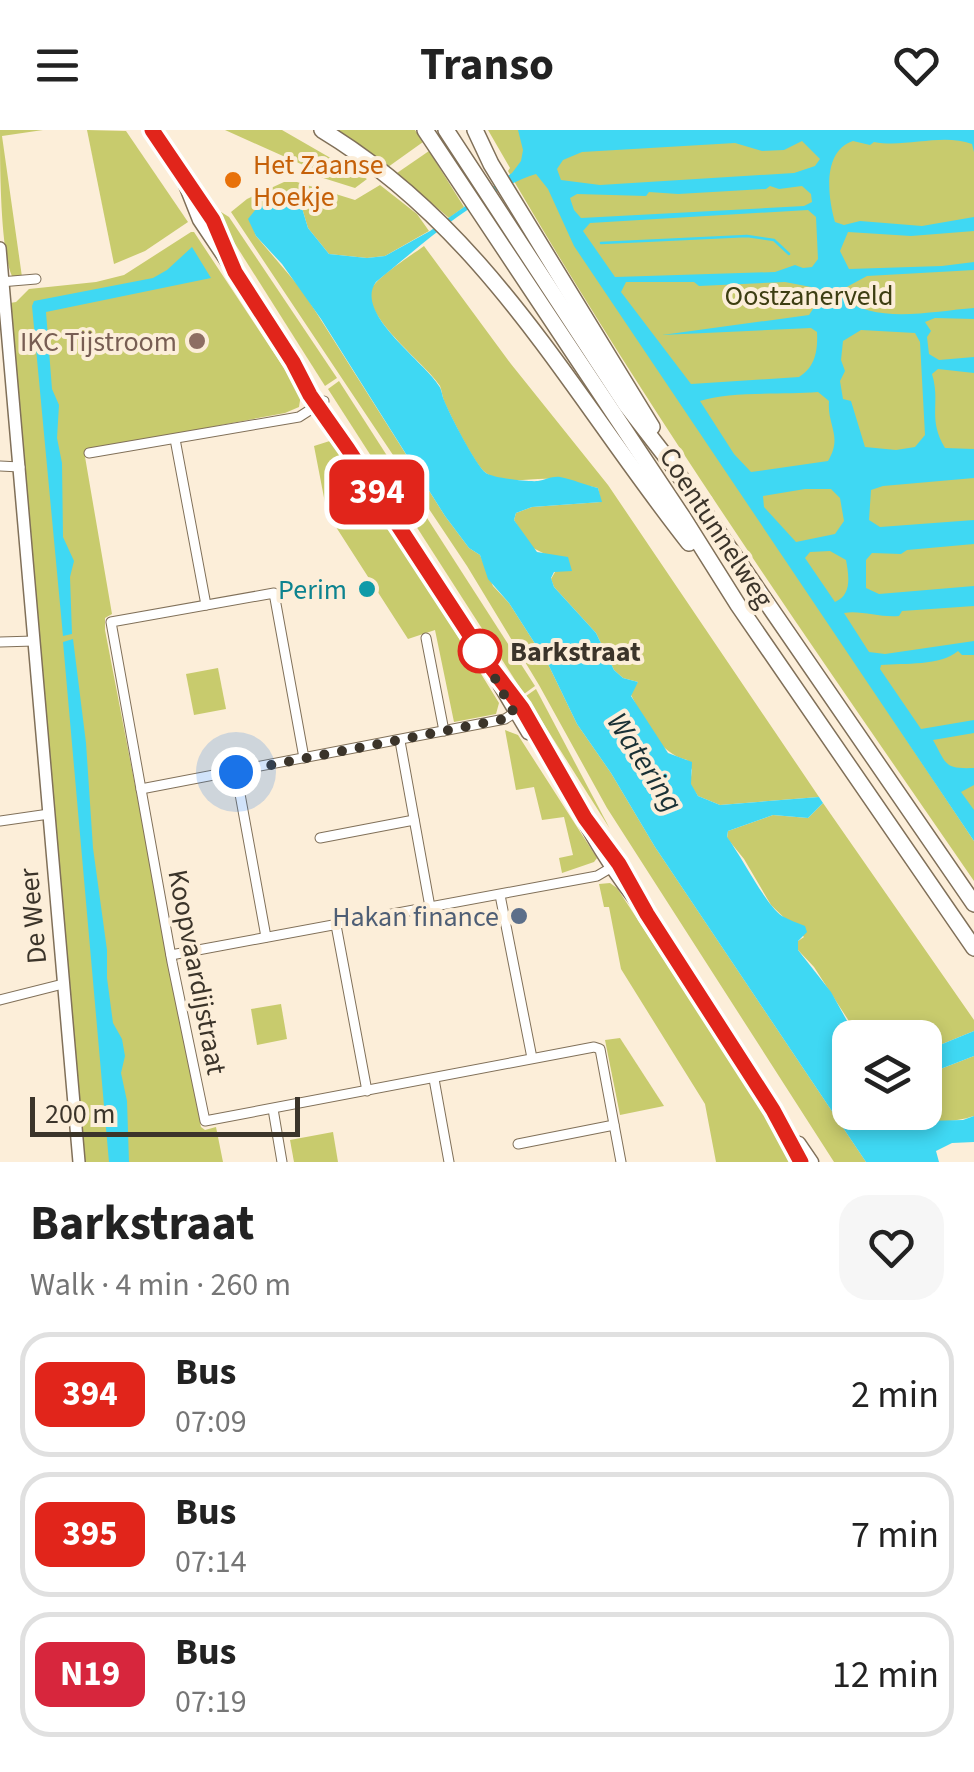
<!DOCTYPE html>
<meta charset="utf-8">
<style>
:root{--surface:#fff;--page:#f6f6f6;--text:#222;--muted:#767676;--line:#e0e0e0}
body{margin:0;font-family:"Source Sans 3",sans-serif;background:var(--page);color:var(--text);height:100vh;display:flex;flex-direction:column;font-size:38px;white-space:nowrap}
*{box-sizing:border-box;margin:0}
p{font-size:32px;color:var(--muted)}
.icon{flex:none;width:55px;height:55px;fill:none;stroke:currentColor;stroke-width:2;stroke-linecap:round;stroke-linejoin:round}
.map{position:relative;height:1032px;overflow:hidden}
.panel{display:flex;flex-direction:column;background:var(--surface);flex:1}
.panel>*{flex:none}
.badge{padding:0 20px;border-radius:15px;font-size:35px;line-height:65px}
.buttons{position:absolute;left:832px;top:890px;display:grid;gap:20px}
.buttons a{display:grid;place-items:center;width:110px;height:110px;border-radius:20px;background:var(--surface);box-shadow:0 5px 15px #0003;font-size:50px}
.scale{position:absolute;left:30px;bottom:25px;width:270px;box-sizing:border-box;padding-left:10px;border:5px solid #3b342a;border-top:0;font-size:28px;line-height:35px;white-space:nowrap;color:#3b342a;-webkit-text-stroke:8px #fceed9;paint-order:stroke}
.you{position:absolute;width:50px;height:50px;margin:-25px;border:8px solid #fff;border-radius:50%;background:#1a73e8;box-shadow:0 0 0 15px #1a73e833}
.map>.badge{position:absolute;translate:-50% -50%;box-shadow:0 0 0 5px #fff}
.round{display:grid;place-items:center;flex:none;width:105px;height:105px;border-radius:30px;background:var(--page)}
.headline{display:flex;align-items:center;justify-content:space-between;height:170px;padding:0 30px}
h1{font-size:48px;font-weight:700;line-height:75px}
ul{padding:0;list-style:none}
li{display:flex;align-items:center;gap:30px;height:125px;margin:0 20px 15px;padding:0 10px;border:5px solid var(--line);border-radius:30px}
li div{flex:1}
li b{display:block;font-size:38px}
li em{font-style:normal}
li .badge{min-width:110px;font-weight:700;text-align:center}
header{display:flex;justify-content:space-between;align-items:center;height:130px;padding:0 30px;background:var(--surface);font-size:45px;font-weight:700}
.map>svg:first-child{display:block}
.green{fill:#c8cb6d}
.water{fill:#3fd8f3;fill-rule:evenodd}
.lines{fill:none;stroke-linecap:round;stroke-linejoin:round}
.stream{stroke:#3fd8f3;stroke-width:2.5}
.minor-casing{stroke:#807059;stroke-width:11}
.tertiary-casing{stroke:#807059;stroke-width:14}
.secondary-casing{stroke:#807059;stroke-width:15}
.motorway-casing{stroke:#807059;stroke-width:18}
.minor{stroke:#fff;stroke-width:9}
.tertiary{stroke:#fff;stroke-width:11}
.secondary{stroke:#fff;stroke-width:12}
.motorway{stroke:#fff;stroke-width:15}
.line-casing{stroke:#fff;stroke-width:22}
.line{stroke:#e1251b;stroke-width:15}
.walk{stroke:#3b342a;stroke-width:10;stroke-dasharray:0 18}
.food-dot{fill:#e8710a;stroke:#fceed9;stroke-width:4}
.education-dot{fill:#8d6e63;stroke:#fceed9;stroke-width:4}
.culture-dot{fill:#0f9aa8;stroke:#fceed9;stroke-width:4}
.stop-dot{fill:#fff;stroke:#e1251b;stroke-width:5}
.service-dot{fill:#5c6f8a;stroke:#fceed9;stroke-width:4}
.labels{text-anchor:middle;stroke-width:8;stroke-linejoin:round;paint-order:stroke}
.food-label{font-size:28px;fill:#c56008;stroke:#fceed9;text-anchor:start}
.park-label{font-size:28px;fill:#3d3e12;stroke:#fceed9}
.education-label{font-size:28px;fill:#785e54;stroke:#fceed9;text-anchor:end}
.street-label{font-size:28px;fill:#3b342a;stroke:#fceed9}
.culture-label{font-size:28px;fill:#0d838f;stroke:#fceed9;text-anchor:end}
.stop-label{font-size:28px;font-weight:bold;fill:#3b342a;stroke:#fceed9;text-anchor:start}
.service-label{font-size:28px;fill:#4e5e75;stroke:#fceed9;text-anchor:end}
.water-label{font-size:30px;font-style:italic;fill:#183035;stroke:#fceed9}
</style>
<header><svg class="icon" aria-label="menu" viewBox="0 0 24 24"><path d="M4 6h16M4 12h16M4 18h16"/></svg>Transo<svg class="icon" aria-label="heart" viewBox="0 0 24 24"><path d="M12 20l-8-8c-3-5 5-10 8-4 3-6 11-1 8 4z"/></svg></header>
<div class="map">
<svg width="974" height="1032" viewBox="0 0 974 1032">
<rect width="100%" height="100%" fill="#fceed9"/>
<!-- green -->
<g class="green">
<path d="M 0,0 L 43,0 L 2,6 L 22,147 L 13,148 C 0,125 0,31 0,0 Z"/>
<polygon points="87,0 126,1 188,92 145,121 114,134"/>
<polygon points="225,0 282,0 367,49 355,58 320,47 321,43"/>
<polygon points="332,0 415,0 423,12 388,37"/>
<path d="M 488,0 L 974,0 L 974,694 L 742,363 L 974,711 L 974,751 C 813,517 650,285 508,41 L 510,38 Z"/>
<polygon points="429,21 464,77 449,88 397,43"/>
<polygon points="284,52 297,52 355,70 380,55 417,84 429,101 385,126 367,128 329,124 308,98 299,68 292,63 256,79 251,91 256,106 302,160 445,386 469,418 480,425 493,456 509,473 548,534 577,594 611,643 655,717 866,1032 834,1032 607,678 539,555 467,436 231,82 247,69"/>
<polygon points="221,82 229,87 337,248 325,256 218,87"/>
<polygon points="191,102 194,102 301,264 299,277 285,283 84,321 112,484 105,488 105,500 201,997 205,1000 216,997 223,1032 84,1032 10,173 16,172 29,159 96,152 124,145"/>
<path d="M 424,116 L 511,234 L 608,355 L 819,667 L 720,675 L 698,666 L 690,654 L 692,640 L 687,630 C 657,623 643,588 630,563 L 638,552 L 623,548 L 614,540 L 596,503 L 554,457 L 551,449 L 555,442 L 549,426 L 531,417 L 514,390 L 516,383 L 532,377 L 601,372 L 598,358 C 583,355 568,351 552,349 C 532,347 505,356 486,343 C 476,337 450,285 444,271 C 442,266 442,261 440,256 C 427,235 363,188 371,160 C 375,148 412,125 424,116 Z"/>
<polygon points="339,251 535,556 524,564 328,259"/>
<polygon points="336,309 499,573 496,584 454,592 435,500 408,509 327,383 314,316"/>
<polygon points="218,538 226,579 194,585 186,544"/>
<polygon points="536,559 610,699 526,566"/>
<polygon points="505,600 518,605 597,728 594,732 562,743 559,728 573,725 564,687 542,690 534,657 516,660"/>
<polygon points="823,673 974,890 974,901 925,921 925,908 864,907 856,902 814,837 798,820 798,811 804,807 771,775 744,729 727,708 728,701 773,685 808,688"/>
<polygon points="610,753 617,758 796,1032 716,1032 705,974 621,839 609,777 604,777 599,754"/>
<polygon points="281,874 287,909 257,915 251,879"/>
<polygon points="620,908 664,976 620,985 605,910"/>
<path d="M 974,926 L 974,986 C 956,992 927,995 911,984 L 925,982 L 925,945 Z"/>
<polygon points="333,1002 338,1032 294,1032 290,1010"/>
</g>
<!-- water -->
<g class="water">
<path d="M 518,0 L 974,0 L 974,22 L 972,14 C 942,3 906,18 874,12 L 870,15 L 853,11 C 823,21 827,64 835,92 L 844,95 L 860,91 L 922,96 L 974,87 L 974,101 L 911,106 L 848,102 L 840,121 L 849,139 L 942,136 L 974,132 L 974,140 L 867,146 L 843,159 L 842,167 C 874,195 933,181 974,178 L 974,189 L 935,188 L 925,192 L 931,201 L 927,207 L 929,224 L 939,230 L 974,227 L 974,243 L 938,239 L 932,244 C 941,273 927,288 945,318 L 974,319 L 974,348 L 883,356 L 871,360 L 869,390 L 880,397 L 974,390 L 974,414 L 907,420 L 901,424 L 872,423 L 866,430 L 866,458 L 879,464 L 974,456 L 974,476 L 902,481 L 899,486 C 881,488 861,480 844,483 L 869,522 L 885,524 L 974,511 L 974,525 L 962,525 L 958,521 C 941,536 904,533 881,535 L 880,539 L 921,599 L 974,590 L 974,603 L 933,610 C 947,635 944,639 974,638 L 974,655 L 961,662 L 974,680 L 974,711 L 574,116 L 548,59 L 536,44 C 482,61 421,115 376,152 C 353,183 425,232 439,256 C 442,260 442,266 444,270 C 449,283 476,336 486,343 C 493,348 529,352 538,351 C 545,350 552,346 560,347 C 572,349 585,355 598,358 L 602,372 L 532,377 L 516,383 L 514,390 L 537,422 L 568,427 L 572,441 L 554,442 L 551,448 L 554,457 L 596,503 L 614,540 L 623,548 L 638,552 L 631,566 L 668,623 L 692,632 L 691,654 L 698,666 L 720,675 L 819,667 L 823,673 L 808,688 L 773,685 L 728,701 L 727,707 C 742,727 765,774 782,786 C 789,790 798,793 805,796 L 807,802 L 798,811 L 798,820 L 831,862 L 851,898 L 864,907 L 850,908 L 850,982 L 910,983 L 926,991 L 963,990 L 974,986 L 974,1012 L 952,1013 L 936,1021 L 939,1032 L 866,1032 L 655,717 L 611,643 L 577,594 L 548,534 L 509,473 L 488,449 L 480,425 L 469,418 L 445,386 L 321,189 L 282,134 L 256,106 L 248,89 L 256,79 L 292,63 L 299,68 L 308,98 L 329,124 L 367,128 L 385,126 L 430,101 L 512,43 L 521,31 L 523,20 ZM 802,11 L 820,29 L 815,36 L 794,43 L 600,55 L 561,50 L 557,39 L 563,30 L 582,22 L 735,13 L 762,21 L 784,20 ZM 770,56 L 779,59 L 802,56 L 811,64 L 812,72 L 804,76 L 581,88 L 574,80 L 570,68 L 577,64 L 646,66 L 649,62 L 678,64 L 766,59 ZM 808,80 L 816,87 L 818,129 L 812,137 L 803,138 L 795,135 L 775,142 L 615,147 L 583,101 L 590,93 ZM 626,152 L 694,152 L 699,156 L 785,152 L 811,157 L 817,173 L 809,185 L 662,205 L 811,198 L 817,202 C 818,221 815,237 799,247 L 691,254 L 621,162 ZM 861,200 L 915,203 L 920,212 L 925,305 L 915,317 L 896,320 L 865,317 L 851,271 L 843,269 L 840,251 L 845,241 L 841,230 L 843,211 ZM 818,262 L 829,271 C 827,296 843,306 828,331 L 751,342 L 734,324 L 700,271 C 729,261 783,265 818,262 ZM 805,359 L 831,359 L 840,368 L 844,391 L 835,404 L 796,412 L 764,377 L 763,366 ZM 830,421 L 846,430 C 849,446 852,465 835,472 L 805,428 L 810,422 Z"/>
<polygon points="192,117 211,148 46,182 52,259 59,275 57,308 62,333 63,407 74,431 70,447 72,504 63,506 32,176 34,171 153,148 167,140"/>
<polygon points="73,509 86,613 93,718 107,820 107,848 113,893 122,909 125,926 121,943 127,971 129,1032 109,1032 63,512"/>
<polygon points="974,901 974,926 925,945 925,921"/>
</g>
<g class="lines">
<!-- stream -->
<polyline class="stream" points="601,113 747,106 774,110 789,124"/>
<defs>
<g id="minor">
<polyline points="0,152 36,149"/>
<polyline points="175,309 206,475"/>
<polyline points="89,323 299,287 324,271"/>
<polyline points="0,336 20,337"/>
<polyline points="426,508 444,601"/>
<polyline points="0,512 34,511"/>
<polyline points="400,611 430,777"/>
<polyline points="304,628 274,463 111,492 172,832 205,991 594,917 600,919 621,1032"/>
<polyline points="236,642 266,807"/>
<polyline points="141,659 505,589 519,580"/>
<polyline points="0,691 49,684"/>
<polyline points="320,708 414,690"/>
<polyline points="500,765 532,928"/>
<polyline points="336,795 367,961"/>
<polyline points="171,825 597,746 619,733"/>
<polyline points="0,870 63,854"/>
<polyline points="434,949 449,1032"/>
<polyline points="273,979 282,1032"/>
<polyline points="518,1014 614,995"/>
</g>
<polyline id="tertiary" points="0,118 79,1032"/>
<g id="secondary">
<polyline points="152,0 213,90 229,125"/>
<polyline points="176,32 199,90 296,235"/>
<path d="M 293,232 L 309,265 L 349,319 L 490,536 C 551,613 582,710 647,784"/>
<polyline points="500,556 528,603"/>
<polyline points="644,777 773,980 801,1032"/>
<polyline points="799,1013 812,1032"/>
</g>
<g id="motorway">
<path d="M 322,0 C 488,100 572,265 689,413"/>
<polyline points="425,0 684,389 738,475 974,818"/>
<polyline points="446,0 626,275 670,332 974,774"/>
<polyline points="475,0 491,34 652,297"/>
</g>
</defs>
<!-- minor casing -->
<use href="#minor" class="minor-casing"/>
<!-- tertiary casing -->
<use href="#tertiary" class="tertiary-casing"/>
<!-- secondary casing -->
<use href="#secondary" class="secondary-casing"/>
<!-- motorway casing -->
<use href="#motorway" class="motorway-casing"/>
<!-- minor -->
<use href="#minor" class="minor"/>
<!-- tertiary -->
<use href="#tertiary" class="tertiary"/>
<!-- secondary -->
<use href="#secondary" class="secondary"/>
<!-- motorway -->
<use href="#motorway" class="motorway"/>
</g>
<g class="lines">
<defs>
<polyline id="line" points="152,0 213,90 235,142 293,232 310,265 348,319 490,536 522,578 585,688 619,734 647,784 773,980 801,1032"/>
</defs>
<!-- line casing -->
<use href="#line" class="line-casing"/>
<!-- line -->
<use href="#line" class="line"/>
<!-- walk -->
<polyline class="walk" points="236,642 505,589 514,583 480,521"/>
</g>
<!-- markers -->
<circle class="food-dot" cx="233" cy="50" r="10"/>
<circle class="education-dot" cx="197" cy="211" r="10"/>
<circle class="culture-dot" cx="367" cy="459" r="10"/>
<circle class="stop-dot" cx="480" cy="521" r="20"/>
<circle class="service-dot" cx="519" cy="786" r="10"/>
<g class="labels">
<!-- food labels -->
<g class="food-label">
<text x="253" y="44">Het Zaanse<tspan x="253" dy="32">Hoekje</tspan></text>
</g>
<!-- park labels -->
<g class="park-label">
<text x="809" y="175">Oostzanerveld</text>
</g>
<!-- education labels -->
<g class="education-label">
<text x="177" y="221">IKC Tijstroom</text>
</g>
<!-- street labels -->
<g class="street-label">
<text transform="translate(717 397) rotate(57)" y="10">Coentunnelweg</text>
<text transform="translate(32 786) rotate(-95)" y="10">De Weer</text>
<text transform="translate(198 842) rotate(79)" y="10">Koopvaardijstraat</text>
</g>
<!-- culture labels -->
<g class="culture-label">
<text x="347" y="469">Perim</text>
</g>
<!-- stop labels -->
<g class="stop-label">
<text x="510" y="531">Barkstraat</text>
</g>
<!-- service labels -->
<g class="service-label">
<text x="499" y="796">Hakan finance</text>
</g>
<!-- water labels -->
<g class="water-label">
<text transform="translate(645 632) rotate(57)" y="10">Watering</text>
</g>
</g>
</svg>
<div class="buttons">
<a><svg class="icon" aria-label="layers" viewBox="0 0 24 24"><path d="M12 4l9 5-9 5-9-5zM3 14l9 5 9-5"/></svg></a>
</div>
<div class="scale">200 m</div>
<div class="you" style="left:236px;top:642px"></div>
<b class="badge" style="left:377px;top:362px;background:#e1251b;color:#fff">394</b>
</div>
<section class="panel">
<div class="headline"><div><h1>Barkstraat</h1><p>Walk · 4 min · 260 m</p></div><a class="round"><svg class="icon" aria-label="heart" viewBox="0 0 24 24"><path d="M12 20l-8-8c-3-5 5-10 8-4 3-6 11-1 8 4z"/></svg></a></div>
<ul>
<li><span class="badge" style="background:#e1251b;color:#fff">394</span><div><b>Bus</b><p>07:09</p></div><em>2 min</em></li>
<li><span class="badge" style="background:#e1251b;color:#fff">395</span><div><b>Bus</b><p>07:14</p></div><em>7 min</em></li>
<li><span class="badge" style="background:#d7263d;color:#fff">N19</span><div><b>Bus</b><p>07:19</p></div><em>12 min</em></li>
</ul>
</section>
